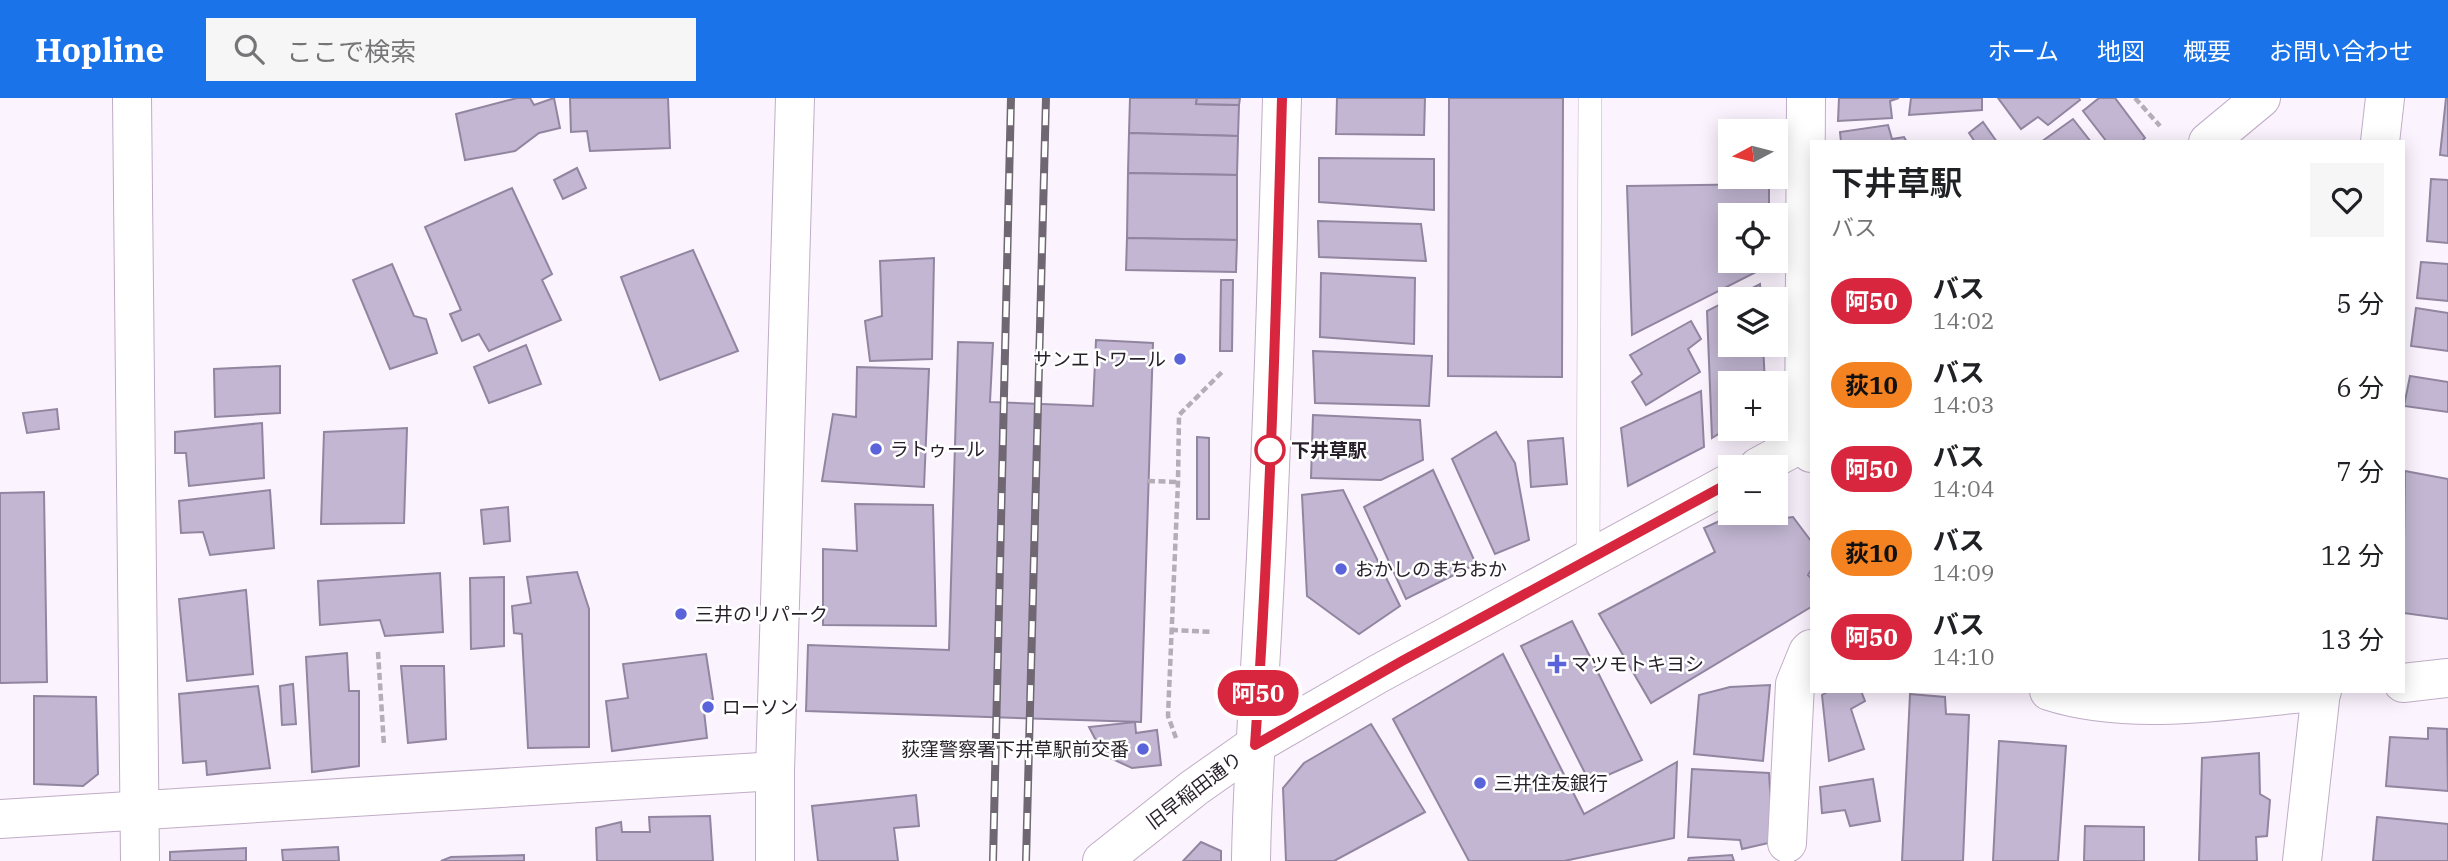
<!DOCTYPE html>
<html lang="ja">
<meta charset="utf-8">
<style>
:root{--surface:#fff;--page:#f6f6f6;--text:#202124;--muted:#757577;--accent:#1a73e8}
body{margin:0;font-family:"IBM Plex Serif","Noto Sans JP",serif;background:var(--page);color:var(--text);height:100vh;display:flex;flex-direction:column;font-size:26px;white-space:nowrap}
*{box-sizing:border-box;margin:0}
p{font-size:23px;color:var(--muted)}
.icon{flex:none;width:38px;height:38px;fill:none;stroke:currentColor;stroke-width:2;stroke-linecap:round;stroke-linejoin:round}
.map{position:relative;flex:1;overflow:hidden}
.drawer{position:absolute;left:1810px;top:42px;width:595px;height:553px;display:flex;flex-direction:column;background:var(--surface);border-radius:0px;box-shadow:0 4px 18px #0003}
.drawer>*{flex:none}
.badge{padding:0 14px;border-radius:23px;font-size:24px;line-height:46px}
.needle{width:46px;rotate:263deg}
.fabs{position:absolute;left:1718px;top:21px;display:grid;gap:14px}
.fabs a{display:grid;place-items:center;width:70px;height:70px;border-radius:0px;background:var(--surface);box-shadow:0 4px 18px #0003;font-size:35px}
.map>.badge{position:absolute;translate:-50% -50%;box-shadow:0 0 0 4px #fff}
.round{display:grid;place-items:center;flex:none;width:74px;height:74px;border-radius:0px;background:var(--page)}
.head{display:flex;align-items:center;justify-content:space-between;height:119px;padding:0 21px}
h1{font-size:33px;font-weight:600;line-height:52px}
ul{padding:0;list-style:none}
li{display:flex;align-items:center;gap:21px;height:84px;padding:0 21px}
li div{flex:1}
li b{display:block;font-size:26px}
li em{font-style:normal}
li .badge{min-width:77px;font-weight:700;text-align:center}
header{display:flex;align-items:center;gap:42px;box-sizing:border-box;height:98px;padding:0 35px;background:var(--accent);color:#fff}
header strong{font-size:33px}
nav{display:flex;gap:38px;margin-inline-start:auto;font-size:24px}
.search{width:490px;height:63px;background:var(--page);display:flex;align-items:center;gap:18px;box-sizing:border-box;padding:0 24px;border-radius:0px;color:var(--muted);font-size:26px}
.map>svg:first-child{display:block}
.building{fill:#c2b6d2;stroke:#9185a0;stroke-width:2}
.lines{fill:none;stroke-linecap:round;stroke-linejoin:round}
.service-casing{stroke:#c0adc6;stroke-width:24}
.minor-casing{stroke:#c0adc6;stroke-width:40}
.tertiary-casing{stroke:#c0adc6;stroke-width:40}
.primary-casing{stroke:#c0adc6;stroke-width:40}
.path{stroke:#b5adb7;stroke-width:4.5;stroke-dasharray:7 3.5;stroke-linecap:butt}
.service{stroke:#fff;stroke-width:23}
.minor{stroke:#fff;stroke-width:38}
.tertiary{stroke:#fff;stroke-width:38}
.primary{stroke:#fff;stroke-width:38}
.rail-casing{stroke:#6f6771;stroke-width:8}
.rail{stroke:#fff;stroke-width:5;stroke-dasharray:16;stroke-linecap:butt}
.line-casing{stroke:#fff;stroke-width:16}
.line{stroke:#d7263d;stroke-width:10}
.poi-dot{fill:#5b63db;stroke:#fff;stroke-width:2.5}
.stop-dot{fill:#fff;stroke:#d7263d;stroke-width:3.5}
.labels{text-anchor:middle;stroke-width:5;stroke-linejoin:round;paint-order:stroke}
.poi-label{font-size:19px;fill:#271f29;stroke:#fff;text-anchor:start}
.stop-label{font-size:19px;font-weight:bold;fill:#271f29;stroke:#fff;text-anchor:start}
.street-label{font-size:19px;fill:#271f29;stroke:#fff}
</style>
<header>
<strong>Hopline</strong>
<div class="search"><svg class="icon" aria-label="search" viewBox="0 0 24 24"><circle cx="10" cy="10" r="6"/><path d="M15 15l6 6"/></svg>ここで検索</div>
<nav><a>ホーム</a><a>地図</a><a>概要</a><a>お問い合わせ</a></nav>
</header>
<div class="map">
<svg width="2448" height="763" viewBox="0 0 2448 763">
<rect width="100%" height="100%" fill="#fbf3fe"/>
<!-- building -->
<g class="building">
<polygon points="517,0 530,0 534,7 554,0 560,30 539,35 515,53 465,62 456,16"/>
<polygon points="570,0 668,0 670,50 590,53 587,33 571,34"/>
<polygon points="1130,0 1197,0 1196,6 1239,7 1238,38 1129,35"/>
<polygon points="1197,0 1240,0 1239,7 1196,6"/>
<polygon points="1337,0 1425,0 1424,37 1336,36"/>
<polygon points="1449,0 1563,0 1562,279 1448,278"/>
<polygon points="1839,0 1899,0 1890,3 1892,20 1838,23"/>
<polygon points="1911,0 1982,0 1982,12 1909,17"/>
<polygon points="1998,0 2079,0 2080,2 2048,27 2038,19 2021,31"/>
<polygon points="2099,0 2115,0 2145,40 2141,44 2107,44 2083,13"/>
<polygon points="2446,0 2448,0 2448,58 2440,57"/>
<polygon points="2073,21 2091,44 2041,44"/>
<polygon points="1983,24 1997,44 1975,44 1969,35"/>
<polygon points="1888,27 1892,41 1904,39 1907,44 1841,44 1840,34"/>
<polygon points="1129,35 1238,38 1237,77 1128,75"/>
<polygon points="1319,60 1434,61 1434,112 1319,104"/>
<polygon points="577,70 586,90 563,101 554,82"/>
<polygon points="1128,75 1237,77 1237,142 1127,140"/>
<polygon points="2431,81 2448,82 2448,145 2427,143"/>
<polygon points="1769,86 1769,117 1731,117 1731,163 1770,163 1770,167 1632,237 1627,88"/>
<polygon points="512,90 552,176 542,182 561,222 489,253 479,236 462,243 450,216 461,212 425,129"/>
<polygon points="1318,123 1421,126 1426,163 1319,159"/>
<polygon points="1127,140 1237,142 1236,174 1126,172"/>
<polygon points="693,152 738,253 660,282 621,179"/>
<polygon points="934,160 932,261 870,263 865,223 882,218 880,163"/>
<polygon points="2421,164 2448,166 2448,203 2417,200"/>
<polygon points="392,166 414,218 426,221 437,255 390,271 353,182"/>
<polygon points="1321,175 1415,180 1414,246 1320,239"/>
<polygon points="1221,182 1233,182 1232,253 1220,253"/>
<polygon points="1760,186 1761,201 1731,201 1731,247 1763,247 1765,285 1731,285 1731,328 1712,340 1707,213"/>
<polygon points="2416,210 2448,215 2448,253 2411,248"/>
<polygon points="1691,223 1701,241 1688,251 1700,274 1646,307 1632,284 1642,276 1630,257"/>
<polygon points="1096,242 1153,245 1141,624 806,613 808,547 949,552 958,244 993,245 990,304 1093,308"/>
<polygon points="526,247 541,286 489,305 474,269"/>
<polygon points="1313,253 1432,258 1429,308 1315,305"/>
<polygon points="280,268 280,315 215,319 214,271"/>
<polygon points="857,269 929,271 924,389 822,383 833,316 856,319"/>
<polygon points="2410,278 2448,284 2448,314 2404,308"/>
<polygon points="1701,293 1704,349 1628,388 1621,330"/>
<polygon points="57,311 59,331 27,335 23,315"/>
<polygon points="1313,317 1420,322 1423,362 1381,382 1311,380"/>
<polygon points="262,325 264,380 189,388 186,355 175,355 175,334"/>
<polygon points="407,330 404,425 321,426 324,334"/>
<polygon points="1496,334 1515,365 1529,442 1495,456 1452,361"/>
<polygon points="1197,339 1209,340 1209,421 1197,421"/>
<polygon points="1563,340 1567,386 1531,389 1528,343"/>
<polygon points="1433,372 1476,466 1406,501 1364,409"/>
<polygon points="2405,373 2448,381 2448,521 2403,515"/>
<polygon points="270,392 274,450 210,457 203,434 181,435 179,403"/>
<polygon points="1343,392 1400,508 1359,536 1307,498 1302,397"/>
<polygon points="44,394 47,584 0,585 0,395"/>
<polygon points="855,406 933,407 936,528 823,527 823,451 857,453"/>
<polygon points="508,409 510,443 484,446 481,412"/>
<polygon points="1737,415 1760,415 1768,422 1793,419 1811,443 1811,472 1808,477 1811,480 1811,509 1651,605 1599,516 1715,454 1704,430"/>
<polygon points="577,474 589,511 589,649 528,650 522,536 514,535 512,508 531,505 527,479"/>
<polygon points="440,475 443,534 385,538 380,522 320,527 318,483"/>
<polygon points="504,479 504,548 471,551 470,480"/>
<polygon points="246,492 253,576 187,583 179,501"/>
<polygon points="1572,523 1642,662 1590,685 1521,548"/>
<polygon points="347,555 349,593 359,593 359,668 312,674 306,559"/>
<polygon points="706,556 713,601 703,604 707,640 612,653 606,603 628,600 623,566"/>
<polygon points="1503,556 1584,716 1677,664 1674,740 1564,763 1469,763 1393,621"/>
<polygon points="401,568 444,568 446,641 408,645"/>
<polygon points="293,586 296,626 282,627 280,588"/>
<polygon points="1770,587 1763,663 1694,656 1699,597 1730,589"/>
<polygon points="258,588 270,670 207,677 206,663 183,665 179,596"/>
<polygon points="1829,593 1861,593 1865,603 1851,611 1864,651 1829,663 1822,597"/>
<polygon points="1910,596 1945,599 1946,616 1969,617 1963,763 1902,763"/>
<polygon points="34,598 96,599 98,676 83,688 34,686"/>
<polygon points="1135,624 1136,635 1157,632 1161,667 1132,670 1110,660 1101,652 1089,629"/>
<polygon points="1371,626 1425,714 1334,763 1286,763 1283,690 1304,665"/>
<polygon points="2428,630 2447,631 2448,693 2386,688 2390,639 2428,641"/>
<polygon points="1999,643 2066,648 2058,763 1993,763"/>
<polygon points="2259,655 2260,696 2270,702 2267,738 2256,739 2257,763 2199,763 2202,660"/>
<polygon points="1692,671 1769,675 1773,744 1742,751 1740,742 1688,739"/>
<polygon points="1873,681 1880,723 1850,728 1845,712 1822,715 1820,689"/>
<polygon points="916,697 919,728 894,730 898,763 818,763 812,708"/>
<polygon points="710,718 713,763 597,763 596,730 621,724 622,734 650,734 649,719"/>
<polygon points="2377,719 2448,726 2448,763 2373,763"/>
<polygon points="2085,728 2144,729 2144,763 2084,763"/>
<polygon points="1201,744 1221,753 1221,763 1183,763"/>
<polygon points="338,749 339,763 283,763 282,752"/>
<polygon points="246,750 246,763 170,763 170,754"/>
<polygon points="524,757 524,763 441,763 451,759"/>
<polygon points="1732,757 1734,763 1688,763 1689,760"/>
</g>
<g class="lines">
<defs>
<polyline id="service" points="1588,460 1590,0"/>
<g id="minor">
<polyline points="132,0 140,763"/>
<polyline points="1806,0 1804,344 1811,355"/>
<polyline points="2403,585 2448,580"/>
<path d="M 2049,593 C 2132,620 2236,601 2322,593"/>
<polyline points="0,721 775,673"/>
<polyline points="1787,745 1795,586 1808,554 1811,551"/>
<polyline points="775,763 775,673 795,0"/>
<path d="M 1251,763 C 1252,687 1258,611 1262,535 C 1272,357 1277,178 1282,0"/>
</g>
<g id="tertiary">
<polyline points="2380,44 2385,0"/>
<polyline points="2302,763 2321,593"/>
</g>
<g id="primary">
<polyline points="2208,44 2261,0"/>
<polyline points="1758,369 1811,340"/>
<polyline points="1102,763 1194,690 1255,647 1378,576 1731,384"/>
</g>
</defs>
<!-- service casing -->
<use href="#service" class="service-casing"/>
<!-- minor casing -->
<use href="#minor" class="minor-casing"/>
<!-- tertiary casing -->
<use href="#tertiary" class="tertiary-casing"/>
<!-- primary casing -->
<use href="#primary" class="primary-casing"/>
<!-- path -->
<g class="path">
<polyline points="2135,0 2160,28"/>
<polyline points="1148,383 1178,384"/>
<polyline points="1171,532 1213,534"/>
<polyline points="378,554 384,648"/>
<polyline points="1176,640 1168,618 1178,384 1179,317 1223,273"/>
</g>
<!-- service -->
<use href="#service" class="service"/>
<!-- minor -->
<use href="#minor" class="minor"/>
<!-- tertiary -->
<use href="#tertiary" class="tertiary"/>
<!-- primary -->
<use href="#primary" class="primary"/>
<defs>
<g id="rail">
<polyline points="993,763 1011,0"/>
<polyline points="1026,763 1046,0"/>
</g>
</defs>
<!-- rail casing -->
<use href="#rail" class="rail-casing"/>
<!-- rail -->
<use href="#rail" class="rail"/>
</g>
<g class="lines">
<defs>
<path id="line" d="M 1282,0 C 1276,216 1270,432 1255,647 L 1402,563 L 1731,384"/>
</defs>
<!-- line casing -->
<use href="#line" class="line-casing"/>
<!-- line -->
<use href="#line" class="line"/>
</g>
<!-- markers -->
<g class="poi-dot">
<circle cx="1180" cy="261" r="7"/>
<circle cx="876" cy="351" r="7"/>
<circle cx="1341" cy="471" r="7"/>
<circle cx="681" cy="516" r="7"/>
<path d="M1553.5 555.5h7v7h7v7h-7v7h-7v-7h-7v-7h7z"/>
<circle cx="708" cy="609" r="7"/>
<circle cx="1143" cy="651" r="7"/>
<circle cx="1480" cy="685" r="7"/>
</g>
<circle class="stop-dot" cx="1270" cy="352" r="14"/>
<g class="labels">
<!-- poi labels -->
<g class="poi-label">
<text x="1166" y="268" text-anchor="end">サンエトワール</text>
<text x="890" y="358">ラトゥール</text>
<text x="1355" y="478">おかしのまちおか</text>
<text x="695" y="523">三井のリパーク</text>
<text x="1571" y="573">マツモトキヨシ</text>
<text x="722" y="616">ローソン</text>
<text x="1129" y="658" text-anchor="end">荻窪警察署下井草駅前交番</text>
<text x="1494" y="692">三井住友銀行</text>
</g>
<!-- stop labels -->
<g class="stop-label">
<text x="1291" y="359">下井草駅</text>
</g>
<!-- street labels -->
<g class="street-label">
<text transform="translate(1194 692) rotate(-37)" y="7">旧早稲田通り</text>
</g>
</g>
</svg>
<div class="fabs">
<a><svg class="needle" viewBox="-14 -14 28 28"><path d="M0-13l5 13h-10z" fill="#e53935"/><path d="M0 13l5-13h-10z" fill="#757577"/></svg></a>
<a><svg class="icon" aria-label="locate" viewBox="0 0 24 24"><circle cx="12" cy="12" r="6"/><path d="M12 2v4M12 18v4M2 12h4M18 12h4"/></svg></a>
<a><svg class="icon" aria-label="layers" viewBox="0 0 24 24"><path d="M12 4l9 5-9 5-9-5zM3 14l9 5 9-5"/></svg></a>
<a>+</a>
<a>−</a>
</div>
<b class="badge" style="left:1258px;top:595px;background:#d7263d;color:#fff">阿50</b>
<section class="drawer">
<div class="head"><div><h1>下井草駅</h1><p>バス</p></div><a class="round"><svg class="icon" aria-label="heart" viewBox="0 0 24 24"><path d="M12 20l-8-8c-3-5 5-10 8-4 3-6 11-1 8 4z"/></svg></a></div>
<ul>
<li><span class="badge" style="background:#d7263d;color:#fff">阿50</span><div><b>バス</b><p>14:02</p></div><em>5 分</em></li>
<li><span class="badge" style="background:#f58220;color:#111">荻10</span><div><b>バス</b><p>14:03</p></div><em>6 分</em></li>
<li><span class="badge" style="background:#d7263d;color:#fff">阿50</span><div><b>バス</b><p>14:04</p></div><em>7 分</em></li>
<li><span class="badge" style="background:#f58220;color:#111">荻10</span><div><b>バス</b><p>14:09</p></div><em>12 分</em></li>
<li><span class="badge" style="background:#d7263d;color:#fff">阿50</span><div><b>バス</b><p>14:10</p></div><em>13 分</em></li>
</ul>
</section>
</div>
